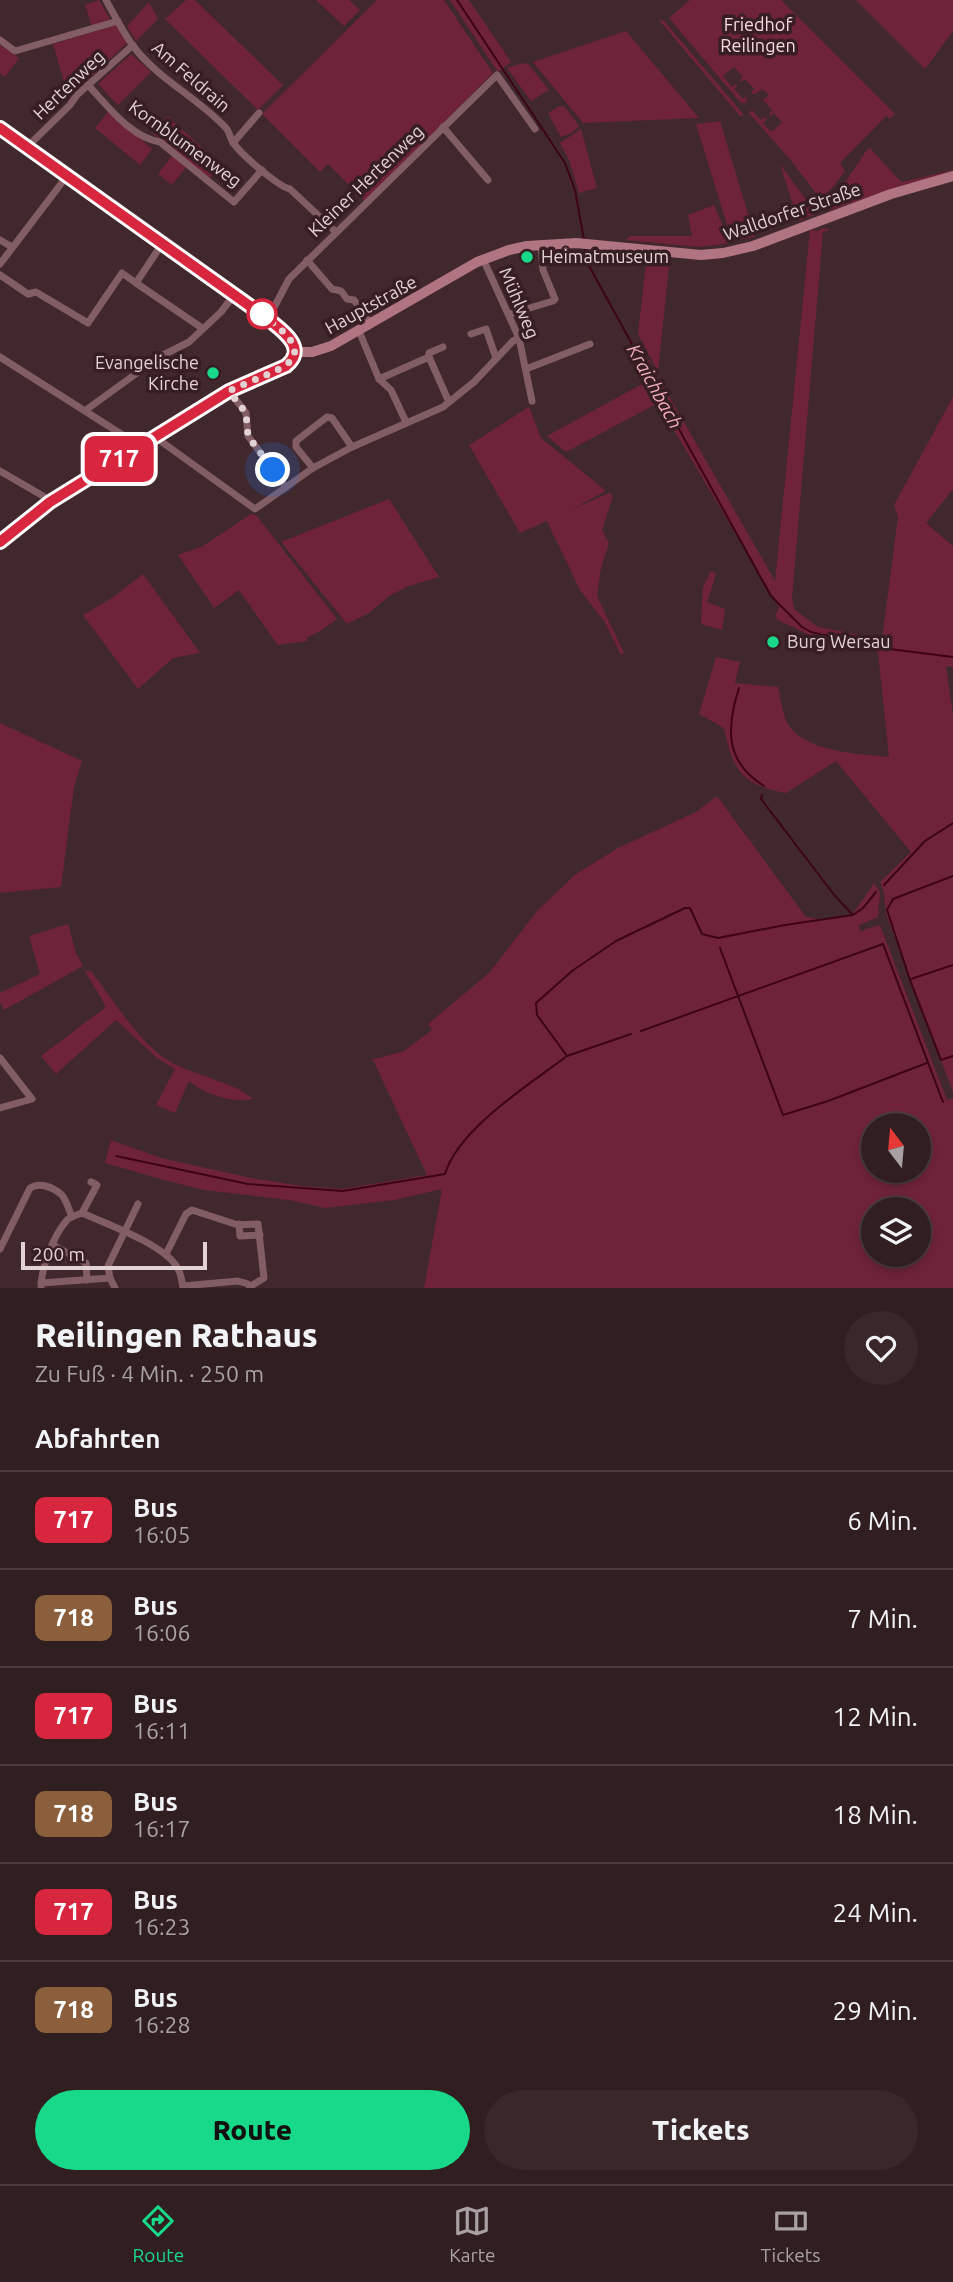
<!DOCTYPE html>
<html lang="de">
<meta charset="utf-8">
<style>
:root{--surface:#311e21;--page:#39272a;--text:#f1f3f6;--muted:#a8a2a5;--line:#4c3c3f;--accent:#18d989}
body{margin:0;font-family:Ubuntu,sans-serif;background:var(--page);color:var(--text);height:100vh;display:flex;flex-direction:column;font-size:26px;white-space:nowrap}
*{box-sizing:border-box;margin:0}
p{font-size:23px;color:var(--muted)}
.icon{flex:none;width:38px;height:38px;fill:none;stroke:currentColor;stroke-width:2;stroke-linecap:round;stroke-linejoin:round}
.map{position:relative;height:1288px;overflow:hidden}
.panel{display:flex;flex-direction:column;background:var(--surface);flex:1}
.panel>*{flex:none}
.badge{padding:0 14px;border-radius:10px;font-size:24px;line-height:46px}
.needle{width:46px;rotate:344deg}
.controls{position:absolute;left:861px;top:1113px;display:grid;gap:14px}
.controls a{display:grid;place-items:center;width:70px;height:70px;border-radius:50%;background:var(--surface);box-shadow:0 4px 10px #0003,0 0 0 2px var(--line);font-size:35px}
.scale{position:absolute;left:21px;bottom:18px;width:186px;box-sizing:border-box;padding-left:7px;border:4px solid #e2d2d4;border-top:0;font-size:19px;line-height:24px;white-space:nowrap;color:#e2d2d4;-webkit-text-stroke:5px #361e23;paint-order:stroke}
.you{position:absolute;width:35px;height:35px;margin:-18px;border:5px solid #fff;border-radius:50%;background:#1a73e8;box-shadow:0 0 0 10px #1a73e833}
.map>.badge{position:absolute;translate:-50% -50%;box-shadow:0 0 0 4px #fff}
h2{padding:0 35px;font-size:26px;line-height:63px}
.round{display:grid;place-items:center;flex:none;width:74px;height:74px;border-radius:37px;background:var(--page)}
.head{display:flex;align-items:center;justify-content:space-between;height:119px;padding:0 35px}
h1{font-size:33px;font-weight:800;line-height:52px}
.button{display:flex;gap:14px;margin-top:auto;padding:14px 35px}
.button a{flex:1;height:80px;border-radius:42px;background:var(--accent);color:#111;font-size:28px;font-weight:800;line-height:80px;text-align:center}
.button a+a{background:var(--page);color:var(--text)}
ul{padding:0;list-style:none}
li{display:flex;align-items:center;gap:21px;height:98px;padding:0 35px;border-top:2px solid var(--line)}
li div{flex:1}
li b{display:block;font-size:26px}
li em{font-style:normal}
li .badge{min-width:77px;font-weight:700;text-align:center}
.menu{display:flex;justify-content:space-around;align-items:center;height:98px;border-top:2px solid var(--line);background:var(--surface);font-size:19px;color:var(--muted)}
.menu a{display:grid;justify-items:center;gap:4px}
.menu .on{color:var(--accent)}
.map>svg:first-child{display:block}
.green{fill:#6f2338;fill-rule:evenodd}
.lines{fill:none;stroke-linecap:round;stroke-linejoin:round}
.stream{stroke:#3d0316;stroke-width:2}
.street{stroke:#825d64;stroke-width:7}
.secondary{stroke:#b07580;stroke-width:10}
.line-casing{stroke:#fff;stroke-width:16}
.line{stroke:#d7263d;stroke-width:10}
.walk{stroke:#e2d2d4;stroke-width:7;stroke-dasharray:0 12.6}
.poi-dot{fill:#18d989;stroke:#361e23;stroke-width:2.5}
.stop-dot{fill:#fff;stroke:#d7263d;stroke-width:3.5}
.labels{text-anchor:middle;stroke-width:7;stroke-linejoin:round;paint-order:stroke}
.park-label{font-size:18px;fill:#f4dbde;stroke:#361e23}
.street-label{font-size:18px;fill:#e2d2d4;stroke:#361e23}
.poi-label{font-size:18px;fill:#e2d2d4;stroke:#361e23;text-anchor:start}
.water-label{font-size:19px;font-style:italic;fill:#f6afbc;stroke:#361e23}
</style>
<div class="map">
<svg width="953" height="1288" viewBox="0 0 953 1288">
<rect width="100%" height="100%" fill="#41282c"/>
<!-- green -->
<g class="green">
<polygon points="99,0 111,21 92,27 85,5"/>
<polygon points="186,0 195,0 283,85 258,110 165,19"/>
<polygon points="316,0 349,0 360,10 344,26"/>
<polygon points="377,0 444,0 493,73 365,201 328,164 320,172 262,114"/>
<polygon points="450,0 469,0 511,62 498,72"/>
<polygon points="690,0 781,0 895,114 890,119 886,116 840,163 845,171 822,201 789,158 749,113 752,110 761,120 765,117 767,119 763,123 771,132 782,123 774,113 771,116 769,113 772,110 763,100 769,95 763,89 755,94 751,93 754,89 745,79 741,82 740,80 743,77 734,67 723,76 732,87 736,84 737,86 734,89 743,99 747,96 746,103 741,103 669,18"/>
<polygon points="856,0 953,0 953,31 925,69"/>
<polygon points="149,2 158,19 136,41 127,26"/>
<polygon points="659,20 664,21 744,115 740,116"/>
<polygon points="116,25 127,43 69,98 53,44"/>
<polygon points="626,31 699,118 583,123 533,62"/>
<polygon points="0,45 19,58 5,77 0,73"/>
<polygon points="131,54 151,72 118,105 98,84"/>
<polygon points="522,63 528,64 549,90 531,101 507,68"/>
<polygon points="560,106 565,107 579,126 572,133 561,137 548,113"/>
<polygon points="109,111 152,149 140,165 95,128"/>
<polygon points="167,116 222,166 210,178 153,134"/>
<polygon points="720,121 755,237 732,241 696,124"/>
<polygon points="581,129 597,188 579,193 569,160 560,143"/>
<polygon points="870,148 899,180 903,182 953,170 953,172 904,185 831,210 829,207 866,151"/>
<polygon points="172,156 186,167 172,185 158,174"/>
<polygon points="780,164 815,212 816,214 798,221"/>
<polygon points="714,205 730,243 700,247 625,240 631,236 692,236 688,215"/>
<path d="M 822,228 L 830,230 L 823,232 L 792,598 L 794,609 L 818,627 L 882,639 L 898,517 L 894,505 L 953,397 L 953,489 L 926,523 L 953,546 L 953,667 L 946,666 L 953,715 L 953,1092 L 887,917 C 884,904 886,894 880,882 L 911,852 L 836,761 L 786,793 C 742,785 733,771 724,728 L 699,714 L 716,657 L 740,662 L 735,683 L 778,687 C 781,698 782,713 788,724 C 804,752 860,754 889,757 L 878,652 L 813,637 L 778,620 L 775,616 L 779,607 L 658,403 L 566,452 L 547,436 L 644,383 L 625,349 L 638,342 L 775,581 L 810,230 L 818,231 Z"/>
<polygon points="647,255 670,257 658,372 638,334"/>
<polygon points="529,407 541,438 606,491 570,510 609,493 613,496 602,530 609,543 601,568 597,596 624,653 621,655 604,621 580,590 547,521 520,533 469,445"/>
<polygon points="389,499 439,577 409,586 389,596 369,613 347,624 281,542"/>
<polygon points="251,514 256,515 337,619 322,630 306,638 308,641 278,645 239,590 214,608 178,555 203,546"/>
<polygon points="711,571 716,574 707,602 725,609 722,630 701,624 703,587"/>
<polygon points="143,574 200,653 173,658 138,689 83,615 112,598"/>
<polygon points="0,723 82,761 74,787 61,887 0,893"/>
<path d="M 717,796 L 806,917 L 824,920 L 853,914 L 874,883 L 880,892 L 878,917 L 859,925 L 860,931 L 880,925 L 947,1100 L 953,1098 L 953,1288 L 424,1288 L 442,1189 L 394,1200 L 325,1208 L 289,1200 L 204,1190 L 168,1181 L 105,1163 L 111,1140 L 161,1158 L 251,1178 L 302,1186 L 342,1189 L 427,1175 L 374,1062 L 371,1060 L 404,1051 L 432,1030 L 428,1024 L 489,973 L 538,910 L 576,874 L 618,848 L 696,812 ZM 873,1125 L 919,1125 L 919,1171 L 873,1171 ZM 873,1209 L 919,1209 L 919,1255 L 873,1255 Z"/>
<polygon points="68,924 76,953 83,966 4,1010 0,1002 0,993 40,974 29,936"/>
<path d="M 85,971 L 91,971 C 113,999 139,1043 169,1061 C 195,1076 232,1081 253,1099 C 231,1103 206,1095 189,1081 L 175,1113 L 156,1105 L 175,1069 L 157,1058 L 116,1020 L 56,1074 L 41,1056 L 106,1007 Z"/>
</g>
<g class="lines">
<!-- stream -->
<g class="stream">
<polyline points="457,0 565,163 575,190 584,240"/>
<polyline points="585,249 589,266 771,596 802,627 811,632 882,648 953,657"/>
<path d="M 739,688 C 726,728 725,762 764,786"/>
<polyline points="762,795 761,799 835,896 853,915 863,908 876,892"/>
<polyline points="953,876 893,899 887,910 910,980 941,1060 953,1056"/>
<polyline points="884,885 925,841 953,823"/>
<polyline points="720,948 783,1115 828,1101 927,1063"/>
<polyline points="911,979 953,965"/>
<polyline points="641,1031 883,944 943,1102"/>
<polyline points="631,1034 567,1056 537,1015 536,1003 572,971 616,941 685,908 690,908 702,934 718,938 785,925 853,915"/>
<path d="M 116,1156 L 248,1184 L 343,1191 L 445,1174 C 458,1129 530,1084 567,1056"/>
</g>
<!-- street -->
<g class="street">
<path d="M 106,0 C 114,15 123,32 133,46 C 159,80 197,97 226,128 C 230,132 229,137 233,142 C 239,153 279,187 290,189 L 336,232"/>
<polyline points="0,40 15,51 118,21"/>
<path d="M 88,85 C 108,106 130,137 160,142 L 234,202 L 262,170"/>
<polyline points="443,127 488,180"/>
<polyline points="233,143 259,113"/>
<polyline points="27,147 70,105 77,95 133,45"/>
<polyline points="0,240 12,247"/>
<polyline points="162,244 136,283 202,328"/>
<polyline points="483,259 519,338 532,401"/>
<polyline points="307,260 332,289 341,291 347,299 354,300 371,324"/>
<polyline points="0,264 67,176"/>
<polyline points="0,275 28,294 36,292 88,323 122,273 136,283"/>
<polyline points="510,314 553,301 555,299 543,270 541,245"/>
<polyline points="268,319 289,279 497,75 535,129"/>
<polyline points="359,331 379,379 391,390 406,422"/>
<polyline points="471,334 486,329 496,358"/>
<polyline points="0,357 140,446"/>
<polyline points="429,357 449,402"/>
<polyline points="526,369 590,344"/>
<polyline points="379,379 429,357 429,353 443,347"/>
<polyline points="229,391 246,413 248,436 286,487"/>
<polyline points="86,410 159,357 189,342 221,312 234,295"/>
<polyline points="155,437 255,509 313,468 352,447 443,407 474,382 513,341 519,338"/>
<polyline points="313,468 296,447 296,441 327,417 332,418 352,447"/>
<polyline points="0,471 43,496 50,503"/>
<polyline points="0,1058 32,1099 0,1108"/>
<polyline points="82,1213 97,1185 91,1182"/>
<polyline points="239,1224 240,1236 260,1235"/>
<polyline points="53,1245 86,1263 87,1280"/>
<path d="M 0,1249 L 30,1188 C 40,1182 53,1187 62,1195 C 66,1200 69,1210 72,1217"/>
<polyline points="166,1254 186,1214 192,1210 238,1225 258,1224 264,1278 251,1286"/>
<polyline points="41,1283 110,1278"/>
<polyline points="183,1286 238,1281 248,1284 251,1288"/>
<path d="M 41,1288 C 41,1268 53,1236 67,1220 C 71,1216 77,1215 82,1213 C 107,1224 163,1244 177,1267 C 181,1273 182,1281 183,1288"/>
<polyline points="115,1288 110,1278 108,1266 138,1204"/>
</g>
<!-- secondary -->
<g class="secondary">
<path d="M 0,128 L 268,319 C 280,328 294,337 296,352"/>
<polyline points="296,352 312,352 331,346 477,262 509,250 527,246 576,243 701,255 723,253 753,246 891,194 953,176"/>
<path d="M 0,542 C 47,503 98,472 150,440 C 196,411 235,387 286,366 L 291,361 L 296,352"/>
</g>
</g>
<g class="lines">
<defs>
<path id="line" d="M 0,128 L 268,319 C 283,331 308,348 286,366 L 229,391 L 50,502 L 0,542"/>
</defs>
<!-- line casing -->
<use href="#line" class="line-casing"/>
<!-- line -->
<use href="#line" class="line"/>
<!-- walk -->
<path class="walk" d="M 262,314 L 257,311 C 331,362 282,366 229,391 L 246,413 L 248,436 L 273,470"/>
</g>
<!-- markers -->
<g class="poi-dot">
<circle cx="527" cy="257" r="7"/>
<circle cx="213" cy="373" r="7"/>
<circle cx="773" cy="642" r="7"/>
</g>
<circle class="stop-dot" cx="262" cy="314" r="14"/>
<g class="labels">
<!-- park labels -->
<g class="park-label">
<text x="758" y="31">Friedhof<tspan x="758" dy="21">Reilingen</tspan></text>
</g>
<!-- street labels -->
<g class="street-label">
<text transform="translate(191 77) rotate(41)" y="6">Am Feldrain</text>
<text transform="translate(69 85) rotate(-44)" y="6">Hertenweg</text>
<text transform="translate(185 144) rotate(36)" y="6">Kornblumenweg</text>
<text transform="translate(366 181) rotate(-44)" y="6">Kleiner Hertenweg</text>
<text transform="translate(792 212) rotate(-19)" y="6">Walldorfer Straße</text>
<text transform="translate(519 303) rotate(67)" y="6">Mühlweg</text>
<text transform="translate(371 305) rotate(-29)" y="6">Hauptstraße</text>
</g>
<!-- poi labels -->
<g class="poi-label">
<text x="541" y="263">Heimatmuseum</text>
<text x="199" y="369" text-anchor="end">Evangelische<tspan x="199" dy="21">Kirche</tspan></text>
<text x="787" y="648">Burg Wersau</text>
</g>
<!-- water labels -->
<g class="water-label">
<text transform="translate(655 386) rotate(61)" y="7">Kraichbach</text>
</g>
</g>
</svg>
<div class="controls">
<a><svg class="needle" viewBox="-14 -14 28 28"><path d="M0-13l5 13h-10z" fill="#e53935"/><path d="M0 13l5-13h-10z" fill="#a8a2a5"/></svg></a>
<a><svg class="icon" aria-label="layers" viewBox="0 0 24 24"><path d="M12 4l9 5-9 5-9-5zM3 14l9 5 9-5"/></svg></a>
</div>
<div class="scale">200 m</div>
<div class="you" style="left:273px;top:470px"></div>
<b class="badge" style="left:119px;top:459px;background:#d7263d;color:#fff">717</b>
</div>
<section class="panel">
<div class="head"><div><h1>Reilingen Rathaus</h1><p>Zu Fuß · 4 Min. · 250 m</p></div><a class="round"><svg class="icon" aria-label="heart" viewBox="0 0 24 24"><path d="M12 20l-8-8c-3-5 5-10 8-4 3-6 11-1 8 4z"/></svg></a></div>
<h2>Abfahrten</h2>
<ul>
<li><span class="badge" style="background:#d7263d;color:#fff">717</span><div><b>Bus</b><p>16:05</p></div><em>6 Min.</em></li>
<li><span class="badge" style="background:#8b5e3c;color:#fff">718</span><div><b>Bus</b><p>16:06</p></div><em>7 Min.</em></li>
<li><span class="badge" style="background:#d7263d;color:#fff">717</span><div><b>Bus</b><p>16:11</p></div><em>12 Min.</em></li>
<li><span class="badge" style="background:#8b5e3c;color:#fff">718</span><div><b>Bus</b><p>16:17</p></div><em>18 Min.</em></li>
<li><span class="badge" style="background:#d7263d;color:#fff">717</span><div><b>Bus</b><p>16:23</p></div><em>24 Min.</em></li>
<li><span class="badge" style="background:#8b5e3c;color:#fff">718</span><div><b>Bus</b><p>16:28</p></div><em>29 Min.</em></li>
</ul>
<div class="button"><a>Route</a><a>Tickets</a></div>
</section>
<nav class="menu">
<a class="on"><svg class="icon" aria-label="directions" viewBox="0 0 24 24"><path d="M12 3l9 9-9 9-9-9zM9 14v-3h6M13 9l2 2-2 2"/></svg>Route</a>
<a><svg class="icon" aria-label="map" viewBox="0 0 24 24"><path d="M3 6l6-2 6 2 6-2v14l-6 2-6-2-6 2zM9 4v14M15 6v14"/></svg>Karte</a>
<a><svg class="icon" aria-label="tickets" viewBox="0 0 24 24"><path d="M3 7h18v10H3zM15 7v10"/></svg>Tickets</a>
</nav>
